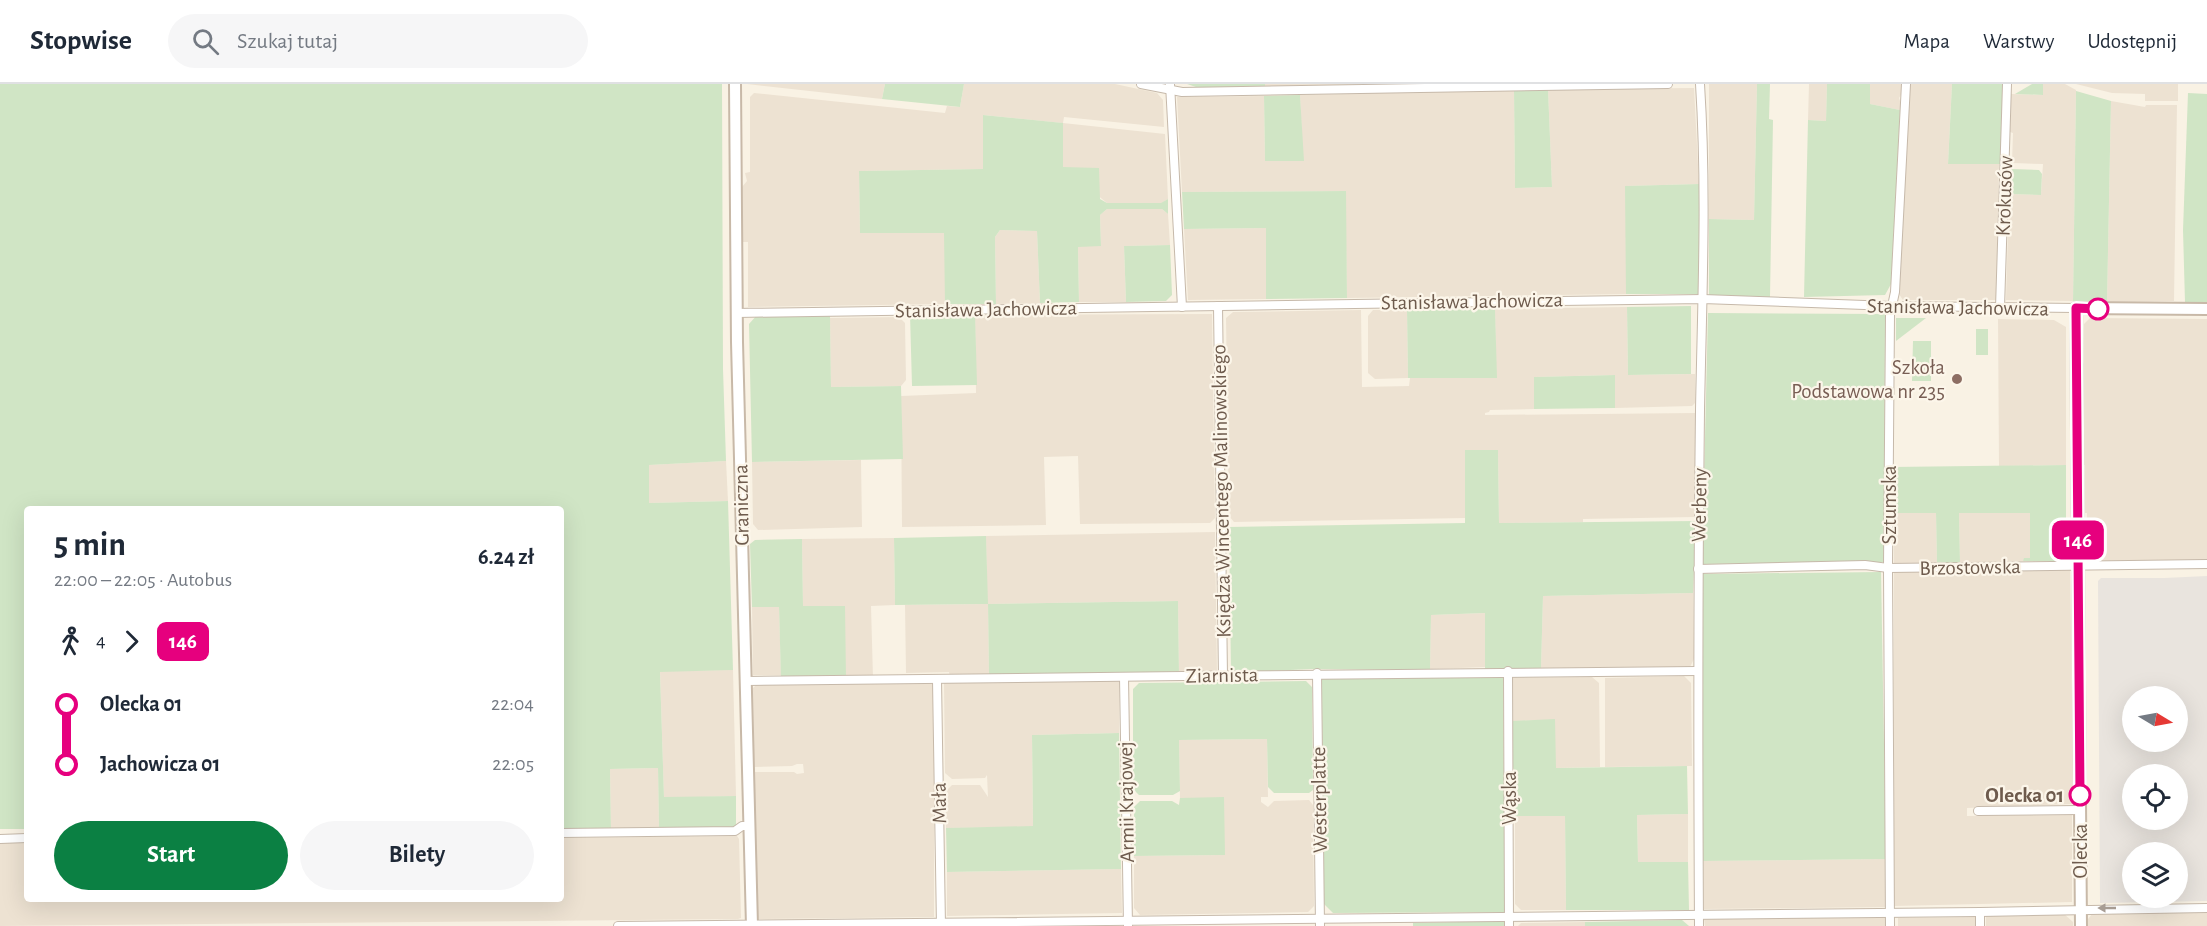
<!DOCTYPE html>
<html lang="pl">
<meta charset="utf-8">
<style>
:root{--surface:#fff;--page:#f6f6f7;--text:#1f2937;--muted:#747a83;--line:#e0e1e3;--accent:#0b8043}
body{margin:0;font-family:"Alegreya Sans",sans-serif;background:var(--page);color:var(--text);height:100vh;display:flex;flex-direction:column;font-size:22px;white-space:nowrap}
*{box-sizing:border-box;margin:0}
p{font-size:20px;color:var(--muted)}
.icon{flex:none;width:33px;height:33px;fill:none;stroke:currentColor;stroke-width:2;stroke-linecap:round;stroke-linejoin:round}
.map{position:relative;flex:1;overflow:hidden}
.side{position:absolute;left:24px;top:422px;width:540px;height:396px;display:flex;flex-direction:column;background:var(--surface);border-radius:6px;box-shadow:0 6px 24px #0002}
.side>*{flex:none}
.badge{padding:0 12px;border-radius:9px;font-size:21px;line-height:39px}
.needle{width:39px;rotate:100deg}
.fabs{position:absolute;left:2122px;top:602px;display:grid;gap:12px}
.fabs a{display:grid;place-items:center;width:66px;height:66px;border-radius:50%;background:var(--surface);box-shadow:0 6px 24px #0002;font-size:30px}
.map>.badge{position:absolute;translate:-50% -50%;box-shadow:0 0 0 3px #fff}
.legs{display:flex;align-items:center;gap:9px;height:66px;padding:0 30px;font-size:20px}
.legs p{margin-inline-start:auto}
.summary{display:flex;align-items:center;justify-content:space-between;height:102px;padding:0 30px}
h1{font-size:33px;font-weight:600;line-height:45px}
.action{display:flex;gap:12px;margin-top:auto;padding:12px 30px}
.action a{flex:1;height:69px;border-radius:36px;background:var(--accent);color:#fff;font-size:24px;font-weight:600;line-height:69px;text-align:center}
.action a+a{background:var(--page);color:var(--text)}
ul{padding:0 30px;list-style:none}
li{display:flex;align-items:center;gap:21px;height:60px;font-size:22px}
li i{display:grid;place-items:center;width:9px;height:100%;margin:0 8px;background:currentColor}
li i::after{content:'';width:15px;height:15px;margin:-8px;border:4px solid;border-radius:50%;background:var(--surface)}
li p{margin-inline-start:auto}
li:first-child i{background:linear-gradient(#0000 50%,currentColor 0)}
li:last-child i{background:linear-gradient(currentColor 50%,#0000 0)}
header{display:flex;align-items:center;gap:36px;box-sizing:border-box;height:84px;padding:0 30px;background:var(--surface);border-bottom:2px solid var(--line)}
header strong{font-size:28px}
nav{display:flex;gap:33px;margin-inline-start:auto;font-size:21px}
.search{width:420px;height:54px;background:var(--page);display:flex;align-items:center;gap:15px;box-sizing:border-box;padding:0 21px;border-radius:33px;color:var(--muted);font-size:22px}
.map>svg:first-child{display:block}
.residential{fill:#ede2d2}
.industrial{fill:#e9e4de;fill-rule:evenodd}
.green{fill:#d0e5c5}
.lines{fill:none;stroke-linecap:round;stroke-linejoin:round}
.street-casing{stroke:#c6b9aa;stroke-width:10}
.secondary-casing{stroke:#c8b9a8;stroke-width:14}
.street{stroke:#fff;stroke-width:8}
.secondary{stroke:#fff;stroke-width:10}
.oneway{fill:#a89d94}
.line-1-casing{stroke:#fff;stroke-width:14}
.line-1{stroke:#e6007e;stroke-width:9}
.stop-1-dot{fill:#fff;stroke:#e6007e;stroke-width:3}
.education-dot{fill:#8d6e63;stroke:#fcf6ea;stroke-width:2}
.labels{text-anchor:middle;stroke-width:4.5;stroke-linejoin:round;paint-order:stroke}
.street-label{font-size:21px;fill:#6e5b4d;stroke:#fcf6ea}
.education-label{font-size:21px;fill:#785e54;stroke:#fcf6ea;text-anchor:end}
.stop-label{font-size:21px;font-weight:bold;fill:#6e5b4d;stroke:#fcf6ea;text-anchor:end}
</style>
<header>
<strong>Stopwise</strong>
<div class="search"><svg class="icon" aria-label="search" viewBox="0 0 24 24"><circle cx="10" cy="10" r="6"/><path d="M15 15l6 6"/></svg>Szukaj tutaj</div>
<nav><a>Mapa</a><a>Warstwy</a><a>Udostępnij</a></nav>
</header>
<div class="map">
<svg width="2207" height="842" viewBox="0 0 2207 842">
<rect width="100%" height="100%" fill="#f9f2e4"/>
<!-- residential -->
<g class="residential">
<polygon points="747,0 885,0 882,15"/>
<polygon points="964,0 1115,0 1157,9 1163,16 1164,43 1064,33 1063,39 1165,50 1168,115 1162,119 1107,119 1063,83 1062,39 983,31 983,85 859,87 860,149 945,148 945,220 748,223 748,158 743,158 742,103 747,97 745,89 750,88 750,13 754,9 945,29 947,22 960,23"/>
<polygon points="1265,0 1382,0 1382,2 1265,3"/>
<polygon points="1709,0 1757,0 1754,136 1709,135"/>
<polygon points="1809,0 1827,0 1826,37 1808,36"/>
<polygon points="1870,0 1903,0 1903,7 1899,14 1901,20 1900,26 1870,20"/>
<polygon points="1910,0 1952,0 1948,79 1999,80 1996,216 1903,216 1899,210"/>
<polygon points="2043,0 2065,0 2076,6 2073,217 2006,216 2009,110 2041,111 2043,80 2012,79 2013,49 2010,48 2011,10 2042,11"/>
<polygon points="2076,0 2178,0 2178,17 2145,17 2145,10 2112,9"/>
<polygon points="1694,4 1699,100 1626,102 1626,210 1347,214 1345,107 1182,108 1177,13 1264,12 1265,77 1303,77 1300,11 1343,10 1343,7 1514,6 1515,104 1552,103 1548,5"/>
<polygon points="2111,17 2145,23 2146,21 2177,21 2174,217 2107,218"/>
<polygon points="1107,125 1162,125 1168,130 1170,161 1124,162 1126,218 1079,218 1078,162 1101,162 1100,131"/>
<polygon points="1266,144 1266,215 1188,216 1184,145"/>
<polygon points="1000,146 1037,147 1040,219 996,220 995,153"/>
<polygon points="1627,223 1628,291 1695,290 1695,319 1692,322 1615,324 1614,291 1534,293 1534,325 1490,326 1489,328 1485,329 1485,331 1695,329 1695,433 1583,435 1583,438 1499,439 1498,366 1465,366 1465,434 1234,438 1229,432 1226,234 1233,228 1361,226 1362,303 1409,302 1410,294 1496,293 1495,225"/>
<polygon points="1373,226 1407,226 1408,294 1375,295 1368,289 1368,232"/>
<polygon points="1212,230 1215,434 1210,439 1080,440 1078,372 1044,373 1046,441 902,443 901,312 976,309 975,231"/>
<polygon points="899,233 905,239 906,296 901,302 831,303 830,234"/>
<polygon points="2090,234 2207,235 2207,476 2093,477 2093,475 2087,475 2087,429 2085,429 2085,381 2082,381 2081,285 2084,278 2084,240"/>
<polygon points="1998,235 2054,236 2066,243 2066,381 1999,382"/>
<polygon points="861,376 862,443 758,446 753,440 752,378"/>
<polygon points="726,377 728,417 649,419 648,381"/>
<polygon points="1894,429 1936,429 1937,480 1894,480"/>
<polygon points="1959,429 2030,429 2030,474 2025,474 2023,477 1960,479"/>
<polygon points="1215,448 1217,590 1179,590 1178,517 988,520 989,593 950,594 949,588 906,589 905,521 987,520 986,452"/>
<polygon points="894,454 895,521 871,522 873,594 846,595 803,522 802,455"/>
<polygon points="2070,485 2073,677 2072,720 1967,724 1967,732 2072,731 2072,818 1894,822 1894,487"/>
<polygon points="1693,509 1694,575 1690,583 1541,584 1543,512"/>
<polygon points="752,523 779,523 781,591 753,591"/>
<polygon points="1486,529 1485,583 1430,585 1431,531"/>
<polygon points="733,586 736,712 664,714 660,587"/>
<polygon points="1684,592 1691,599 1692,682 1605,683 1605,594"/>
<polygon points="1592,593 1599,599 1600,683 1555,684 1555,636 1512,637 1511,594"/>
<polygon points="1119,595 1119,649 1032,651 1033,743 946,744 945,708 952,701 980,701 988,713 987,691 985,694 952,695 945,689 944,599"/>
<polygon points="934,598 934,833 759,835 756,829 754,688 794,688 797,690 804,689 803,680 797,680 792,682 754,683 753,604 756,601"/>
<polygon points="1267,655 1268,713 1261,713 1261,718 1268,723 1274,717 1309,716 1313,721 1314,822 1308,828 1140,831 1134,824 1134,772 1224,771 1224,714 1180,714 1179,656"/>
<polygon points="658,684 659,744 611,746 610,685"/>
<polygon points="1688,730 1688,778 1638,779 1637,731"/>
<polygon points="1565,731 1566,826 1521,826 1515,820 1515,732"/>
<polygon points="737,752 739,755 741,834 738,835 0,842 0,758 27,758 27,814 561,814 561,754"/>
<polygon points="1886,775 1886,823 1704,825 1703,777"/>
<polygon points="1121,785 1122,829 947,832 947,788"/>
<polygon points="2207,828 2207,842 2088,842 2088,835 2093,829"/>
<polygon points="2063,829 2073,838 2073,842 1986,842 1986,830"/>
<polygon points="1887,832 1887,842 1705,842 1704,835"/>
<polygon points="1975,833 1975,842 1898,842 1898,834"/>
<polygon points="1585,838 1585,842 1518,842 1521,839"/>
</g>
<!-- industrial -->
<path class="industrial" d="M 2207,492 L 2207,817 L 2100,819 L 2098,497 L 2101,494 L 2164,494 ZM 2133,612 L 2178,612 L 2178,657 L 2133,657 ZM 2133,690 L 2178,690 L 2178,735 L 2133,735 ZM 2133,768 L 2178,768 L 2178,813 L 2133,813 Z"/>
<!-- green -->
<g class="green">
<polygon points="0,0 722,0 723,285 726,377 649,381 649,419 728,417 733,586 660,588 664,713 736,712 736,744 659,744 658,684 610,685 611,746 561,746 561,424 27,424 27,745 0,745"/>
<polygon points="885,0 964,0 960,23 882,15"/>
<polygon points="1187,0 1265,0 1265,3 1199,4"/>
<polygon points="1757,0 1770,0 1769,35 1773,36 1770,213 1709,211 1709,135 1754,136"/>
<polygon points="1827,0 1870,0 1870,20 1900,26 1891,200 1885,211 1804,213 1808,36 1826,37"/>
<polygon points="1952,0 2004,0 2001,80 1948,80"/>
<polygon points="2032,0 2043,0 2043,11 2015,10"/>
<polygon points="1548,5 1552,103 1515,104 1514,6"/>
<polygon points="2076,7 2111,17 2107,218 2073,217"/>
<polygon points="2188,9 2207,10 2207,218 2185,218 2183,146"/>
<polygon points="1300,11 1304,77 1265,77 1264,12"/>
<polygon points="983,31 1063,39 1063,83 1099,84 1100,115 1107,119 1161,119 1168,115 1168,130 1162,125 1107,125 1100,131 1101,162 1078,163 1079,218 1040,219 1037,147 1000,146 995,153 996,220 945,220 944,149 860,149 859,87 983,85"/>
<polygon points="2012,85 2039,86 2042,90 2041,111 2009,110 2008,89"/>
<polygon points="1699,100 1700,210 1626,210 1625,102"/>
<polygon points="1346,107 1347,214 1266,215 1266,144 1184,145 1182,108"/>
<polygon points="1170,161 1172,211 1166,217 1126,218 1124,162"/>
<polygon points="1691,222 1691,290 1628,291 1627,223"/>
<polygon points="1495,225 1497,294 1408,294 1407,226"/>
<polygon points="975,229 977,301 912,302 910,230"/>
<polygon points="1708,229 1885,230 1884,478 1702,480"/>
<polygon points="757,231 830,231 831,303 901,302 903,375 752,378 749,240"/>
<polygon points="1896,234 1926,234 1896,257"/>
<rect x="1976" y="245" width="12" height="26"/>
<polygon points="1913,257 1931,257 1931,297 1912,297"/>
<polygon points="1615,291 1615,324 1534,325 1534,293"/>
<polygon points="1465,366 1498,366 1499,439 1696,437 1693,509 1543,512 1541,584 1485,585 1485,529 1431,531 1430,586 1311,585 1231,589 1229,443 1465,439"/>
<polygon points="2066,381 2066,477 2023,477 2024,474 2030,474 2030,429 1959,429 1960,479 1937,480 1936,429 1894,429 1892,383"/>
<polygon points="986,452 988,520 1178,517 1179,590 989,593 988,520 895,521 894,454"/>
<polygon points="802,455 803,522 845,522 846,595 781,596 779,523 752,523 750,460 755,456"/>
<polygon points="1881,488 1886,775 1703,777 1701,490"/>
<polygon points="1503,590 1505,828 1333,829 1323,819 1322,593"/>
<polygon points="1306,597 1312,603 1313,706 1309,709 1274,709 1268,703 1267,655 1179,656 1180,707 1173,711 1139,711 1133,705 1133,605 1139,599"/>
<polygon points="1555,635 1556,684 1687,682 1688,730 1637,731 1638,778 1688,778 1689,826 1566,826 1565,732 1515,732 1514,685 1512,684 1512,637"/>
<polygon points="1119,649 1121,785 947,788 946,744 1033,742 1032,651"/>
<polygon points="1224,713 1225,771 1134,772 1134,723 1140,717 1172,717 1179,721 1180,714"/>
<polygon points="1682,836 1689,842 1585,842 1585,838"/>
<polygon points="1505,837 1505,842 1413,842 1413,839"/>
</g>
<g class="lines">
<defs>
<g id="street">
<polyline points="1141,0 1182,8 1668,0"/>
<polyline points="1170,0 1182,223"/>
<polyline points="1218,222 1223,592"/>
<polyline points="2000,224 2007,0"/>
<polyline points="737,229 1703,215 1891,222 2076,224"/>
<polyline points="1698,485 1865,481 1888,484 2207,480"/>
<polyline points="1508,587 1509,842"/>
<polyline points="1317,589 1320,842"/>
<polyline points="1124,593 1128,842"/>
<polyline points="937,596 941,842"/>
<path d="M 747,597 C 1064,595 1380,588 1697,587"/>
<polyline points="1978,727 2080,726"/>
<polyline points="561,749 735,747 742,742 749,742"/>
<polyline points="0,755 27,754"/>
<polyline points="1980,828 1980,842"/>
<polyline points="618,842 1980,828 2207,824"/>
<path d="M 1699,842 C 1698,670 1698,498 1700,326 C 1702,217 1707,108 1700,0"/>
<polyline points="1890,842 1888,484 1890,231 1895,208 1906,0"/>
</g>
<g id="secondary">
<polyline points="735,0 737,258 752,842"/>
<polyline points="2081,842 2076,224 2207,225"/>
</g>
</defs>
<!-- street casing -->
<use href="#street" class="street-casing"/>
<!-- secondary casing -->
<use href="#secondary" class="secondary-casing"/>
<!-- street -->
<use href="#street" class="street"/>
<!-- secondary -->
<use href="#secondary" class="secondary"/>
</g>
<!-- one-way arrows -->
<defs><path id="oneway-solid" d="M-6-.8H1V-3.2L6.5 0L1 3.2V.8H-6Z" transform="scale(1.5)"/></defs>
<use class="oneway" href="#oneway-solid" transform="translate(2107 824) rotate(180)"/>
<g class="lines">
<defs>
<polyline id="line-1" points="2080,711 2076,224 2098,225"/>
</defs>
<!-- line-1 casing -->
<use href="#line-1" class="line-1-casing"/>
<!-- line-1 -->
<use href="#line-1" class="line-1"/>
</g>
<!-- markers -->
<g class="stop-1-dot">
<circle cx="2098" cy="225" r="10"/>
<circle cx="2080" cy="711" r="10"/>
</g>
<circle class="education-dot" cx="1957" cy="295" r="6"/>
<g class="labels">
<!-- street labels -->
<g class="street-label">
<text transform="translate(2004 112) rotate(-88)" y="7">Krokusów</text>
<text transform="translate(1472 217) rotate(-1)" y="7">Stanisława Jachowicza</text>
<text transform="translate(1958 223) rotate(1)" y="7">Stanisława Jachowicza</text>
<text transform="translate(986 225) rotate(-1)" y="7">Stanisława Jachowicza</text>
<text transform="translate(1221 407) rotate(-91)" y="7">Księdza Wincentego Malinowskiego</text>
<text transform="translate(741 421) rotate(-91)" y="7">Graniczna</text>
<text transform="translate(1699 421) rotate(-89)" y="7">Werbeny</text>
<text transform="translate(1889 421) rotate(-90)" y="7">Sztumska</text>
<text transform="translate(1970 483) rotate(-1)" y="7">Brzostowska</text>
<text transform="translate(1222 591) rotate(-1)" y="7">Ziarnista</text>
<text transform="translate(1509 714) rotate(-90)" y="7">Wąska</text>
<text transform="translate(1319 716) rotate(-91)" y="7">Westerplatte</text>
<text transform="translate(1126 718) rotate(-91)" y="7">Armii Krajowej</text>
<text transform="translate(939 719) rotate(-91)" y="7">Mała</text>
<text transform="translate(2080 767) rotate(-90)" y="7">Olecka</text>
</g>
<!-- education labels -->
<g class="education-label">
<text x="1945" y="290">Szkoła<tspan x="1945" dy="24">Podstawowa nr 235</tspan></text>
</g>
<!-- stop labels -->
<g class="stop-label">
<text x="2064" y="718">Olecka 01</text>
</g>
</g>
</svg>
<div class="fabs">
<a><svg class="needle" viewBox="-14 -14 28 28"><path d="M0-13l5 13h-10z" fill="#e53935"/><path d="M0 13l5-13h-10z" fill="#747a83"/></svg></a>
<a><svg class="icon" aria-label="locate" viewBox="0 0 24 24"><circle cx="12" cy="12" r="6"/><path d="M12 2v4M12 18v4M2 12h4M18 12h4"/></svg></a>
<a><svg class="icon" aria-label="layers" viewBox="0 0 24 24"><path d="M12 4l9 5-9 5-9-5zM3 14l9 5 9-5"/></svg></a>
</div>
<b class="badge" style="left:2078px;top:456px;background:#e6007e;color:#fff">146</b>
<section class="side">
<div class="summary"><div><h1>5 min</h1><p>22:00 – 22:05 · Autobus</p></div><b>6.24 zł</b></div>
<div class="legs"><svg class="icon" aria-label="walk" viewBox="0 0 24 24"><circle cx="13" cy="4" r="2"/><path d="M13 8l-2 6 4 7M11 14l-3 7M7 12l3-4h3l4 4"/></svg>4<svg class="icon" aria-label="forward" viewBox="0 0 24 24"><path d="M9 5l7 7-7 7"/></svg><b class="badge" style="background:#e6007e;color:#fff">146</b></div>
<ul>
<li><i style="color:#e6007e"></i><b>Olecka 01</b><p>22:04</p></li>
<li><i style="color:#e6007e"></i><b>Jachowicza 01</b><p>22:05</p></li>
</ul>
<div class="action"><a>Start</a><a>Bilety</a></div>
</section>
</div>
